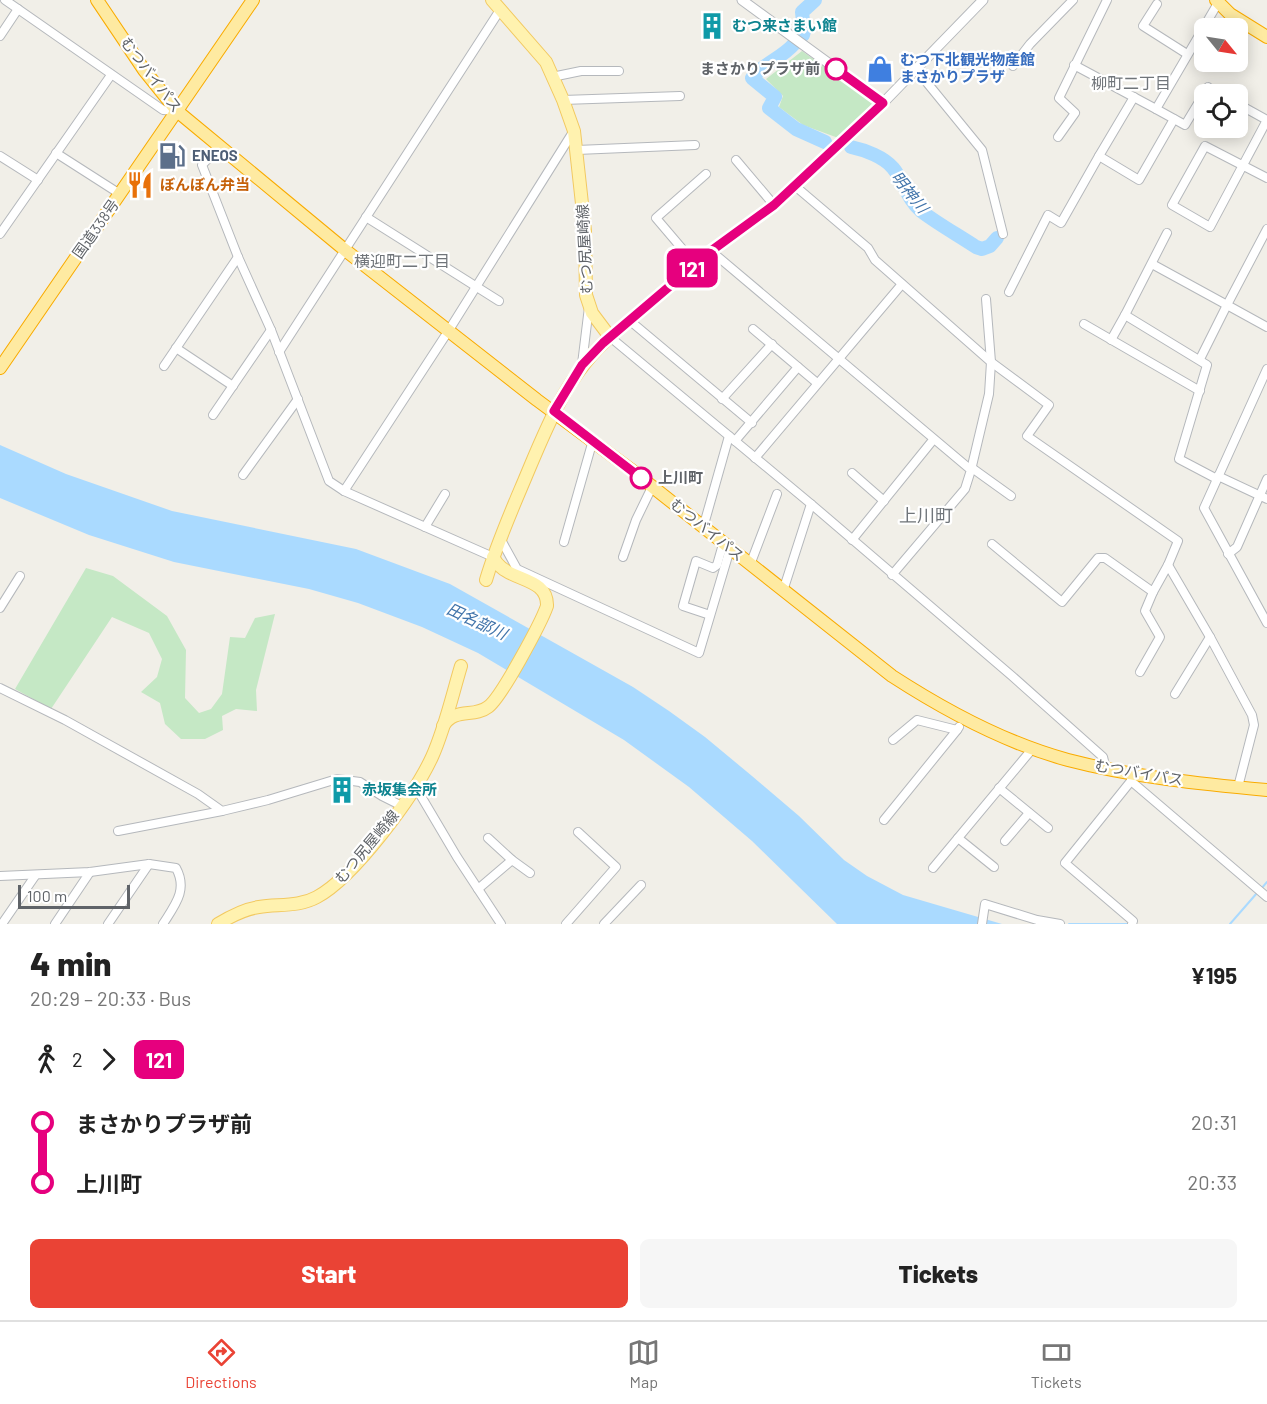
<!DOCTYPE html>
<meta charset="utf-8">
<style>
:root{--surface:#fff;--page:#f6f6f6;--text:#222;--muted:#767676;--line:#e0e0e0;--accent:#ea4335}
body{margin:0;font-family:Barlow,"Noto Sans JP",sans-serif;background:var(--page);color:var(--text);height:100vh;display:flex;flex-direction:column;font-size:22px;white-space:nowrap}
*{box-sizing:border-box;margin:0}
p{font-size:20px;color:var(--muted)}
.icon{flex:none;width:33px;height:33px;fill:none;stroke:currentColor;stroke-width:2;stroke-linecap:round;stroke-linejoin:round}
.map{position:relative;height:924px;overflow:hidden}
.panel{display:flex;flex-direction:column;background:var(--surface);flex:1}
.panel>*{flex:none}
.badge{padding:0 12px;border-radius:9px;font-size:21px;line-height:39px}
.needle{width:39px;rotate:120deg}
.controls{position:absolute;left:1194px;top:18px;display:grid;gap:12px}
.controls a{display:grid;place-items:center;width:54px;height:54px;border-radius:9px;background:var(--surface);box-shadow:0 3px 15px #0003;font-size:30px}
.scale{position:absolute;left:18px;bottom:15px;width:112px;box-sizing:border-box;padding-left:6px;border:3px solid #5f6368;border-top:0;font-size:16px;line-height:21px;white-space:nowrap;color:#5f6368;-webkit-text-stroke:4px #fff;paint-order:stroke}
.map>.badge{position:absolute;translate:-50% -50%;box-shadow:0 0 0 3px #fff}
.legs{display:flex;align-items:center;gap:9px;height:66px;padding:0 30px;font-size:20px}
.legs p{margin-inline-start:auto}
.headline{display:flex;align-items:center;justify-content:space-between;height:102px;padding:0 30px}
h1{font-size:33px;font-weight:800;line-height:45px}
.action{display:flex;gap:12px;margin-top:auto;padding:12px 30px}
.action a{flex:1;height:69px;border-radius:9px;background:var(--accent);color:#fff;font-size:24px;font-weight:800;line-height:69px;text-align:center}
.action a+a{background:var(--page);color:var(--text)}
ul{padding:0 30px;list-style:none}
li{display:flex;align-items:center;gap:21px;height:60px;font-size:22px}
li i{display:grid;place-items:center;width:9px;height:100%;margin:0 8px;background:currentColor}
li i::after{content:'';width:15px;height:15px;margin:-8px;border:4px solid;border-radius:50%;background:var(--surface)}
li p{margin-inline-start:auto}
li:first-child i{background:linear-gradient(#0000 50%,currentColor 0)}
li:last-child i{background:linear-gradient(currentColor 50%,#0000 0)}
.tab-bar{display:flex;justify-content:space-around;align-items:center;height:84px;border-top:2px solid var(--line);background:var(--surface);font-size:16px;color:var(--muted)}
.tab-bar a{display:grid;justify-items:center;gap:3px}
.tab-bar .current{color:var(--accent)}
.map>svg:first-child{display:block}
.green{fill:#c5e8c5}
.water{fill:#aadaff}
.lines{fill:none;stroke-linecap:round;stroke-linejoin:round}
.stream{stroke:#aadaff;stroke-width:2}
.river{stroke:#aadaff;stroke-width:14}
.minor-casing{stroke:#b5b8bc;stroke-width:10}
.tertiary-casing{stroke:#b5b8bc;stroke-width:11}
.primary-casing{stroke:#f2c960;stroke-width:14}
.trunk-casing{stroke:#f9ab00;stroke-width:14}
.minor{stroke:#fff;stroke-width:8}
.tertiary{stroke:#fff;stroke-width:9}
.primary{stroke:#fff2af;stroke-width:12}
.trunk{stroke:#feeaa1;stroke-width:12}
.line-1-casing{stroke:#fff;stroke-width:14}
.line-1{stroke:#e6007e;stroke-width:9}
.stop-1-dot{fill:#fff;stroke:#e6007e;stroke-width:3}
.labels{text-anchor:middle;stroke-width:4.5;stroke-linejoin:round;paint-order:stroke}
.culture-label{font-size:15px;font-weight:bold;fill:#0d838f;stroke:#fff;text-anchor:start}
.shop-label{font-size:15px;font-weight:bold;fill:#366cbe;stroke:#fff;text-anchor:start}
.stop-label{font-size:15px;font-weight:bold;fill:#5f6368;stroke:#fff;text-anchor:end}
.street-label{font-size:15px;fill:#5f6368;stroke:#fff}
.service-label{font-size:15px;font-weight:bold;fill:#4e5e75;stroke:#fff;text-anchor:start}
.food-label{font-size:15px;font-weight:bold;fill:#c56008;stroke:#fff;text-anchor:start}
.neighbourhood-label{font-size:16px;fill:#70757a;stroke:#fff}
.water-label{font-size:16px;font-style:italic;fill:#4174aa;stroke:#fff}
.quarter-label{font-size:18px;fill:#70757a;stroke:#fff}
</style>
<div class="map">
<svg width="1267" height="924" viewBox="0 0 1267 924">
<rect width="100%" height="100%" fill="#f1efe8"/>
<!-- green -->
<g class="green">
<polygon points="802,51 875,103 841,139 803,125 779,107 783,96 766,79"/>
<polygon points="86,568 113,576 167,616 186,650 185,698 199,713 211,709 222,694 230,637 245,638 255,618 275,614 256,690 257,711 236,709 222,716 223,730 205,739 181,739 165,724 160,703 141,692 157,677 162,659 149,633 112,617 51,709 15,689"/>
</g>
<!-- water -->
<polygon class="water" points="0,445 66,474 172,511 356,549 450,584 633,687 669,711 705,737 752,776 799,816 844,860 867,876 903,895 1002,924 837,924 752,841 689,787 624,740 478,653 422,627 358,603 309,589 174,562 89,535 0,498"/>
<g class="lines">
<!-- stream -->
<g class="stream">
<polyline points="1261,889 1267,882"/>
<polyline points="1069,924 1129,924"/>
<polyline points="1230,924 1257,893"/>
</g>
<!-- river -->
<g class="river">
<polyline points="803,35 804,31 802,12 815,0"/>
<path d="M 794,44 C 782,58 764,63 752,78 L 775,97 L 769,108 L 796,129 L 825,142"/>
<path d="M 851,147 C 865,150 884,157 893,168 C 904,181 907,199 921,211 C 938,224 958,235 976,247 L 982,249 L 990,246 L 997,238"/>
</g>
<defs>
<g id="minor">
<polyline points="5,0 163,110 177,111"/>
<polyline points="1157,4 1143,26 1187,54"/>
<polyline points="0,36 18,9"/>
<polyline points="1074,65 1156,109"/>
<polyline points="1013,66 1030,44 1073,0"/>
<polyline points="915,68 982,150 1003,234"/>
<polyline points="552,77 581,71 619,71"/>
<polyline points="1208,87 1185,125 1156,109 1218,3"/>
<polyline points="563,100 680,96"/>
<polyline points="1238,104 1267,120 1210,227 1172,205 1205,146 1267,178"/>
<polyline points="1058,137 1075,113 1059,98 1107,0"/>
<polyline points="219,147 202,165 238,257 271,330 329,481 344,491 493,557"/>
<polyline points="577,150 695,145"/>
<polyline points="56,153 120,194"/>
<polyline points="0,156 38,180"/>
<polyline points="1099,156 1139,180 1174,119"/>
<polyline points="736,160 774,205"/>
<polyline points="795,186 868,248 875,260 991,362 1049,405 1027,436 1178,541 1168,565 1153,592 1105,558 1098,558 1062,602 992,544"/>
<polyline points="366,217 499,301"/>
<polyline points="1267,229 1227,305 1267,327"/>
<polyline points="1167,233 1125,315 1207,365 1179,459 1217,479"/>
<polyline points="0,234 111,75"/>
<polyline points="711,251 971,470 965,489 892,575"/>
<polyline points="1152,264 1227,305 1200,359"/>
<polyline points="696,265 656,218 706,174"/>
<polyline points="1009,292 1048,215 1061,223 1099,156 1134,97"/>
<polyline points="629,320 752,423"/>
<polyline points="1084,324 1200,391"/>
<polyline points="753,329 817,383"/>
<polyline points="610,337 811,504 1012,676 1103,757 1106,769"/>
<polyline points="1111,340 1125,315"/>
<polyline points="176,348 233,386"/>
<polyline points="279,352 500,10"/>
<polyline points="582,364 589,307"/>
<polyline points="164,366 238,257"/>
<polyline points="1267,369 1204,508 1267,623"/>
<polyline points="722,399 772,344"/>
<polyline points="213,415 271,330"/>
<polyline points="735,441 798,367"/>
<polyline points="755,458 902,284"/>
<polyline points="972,468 1011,496"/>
<polyline points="971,470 989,394 991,362 986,299"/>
<polyline points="852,473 884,501"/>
<polyline points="243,475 298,399"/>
<polyline points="1218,476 1267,499"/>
<polyline points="344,491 449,330 573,132"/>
<polyline points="425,527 445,494"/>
<polyline points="703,528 729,436"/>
<polyline points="500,538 517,569 699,653 730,549"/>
<polyline points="852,540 933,440"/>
<polyline points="564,542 593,440"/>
<polyline points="1228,554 1237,547 1267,479"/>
<polyline points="623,557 636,520 652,487"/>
<polyline points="750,565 777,494"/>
<polyline points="1168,565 1210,637 1252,715 1254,725 1238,787"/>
<polyline points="783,591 811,504"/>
<polyline points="0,608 20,576"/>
<polyline points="710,615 683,606 696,561 713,568 717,565 723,544"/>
<polyline points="1140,672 1160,637 1145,611 1153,592"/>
<polyline points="0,688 65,720 198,794 222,811 268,800 337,779 360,782 382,796 402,806"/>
<polyline points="1175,694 1210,637"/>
<polyline points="893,740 917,720 957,730 959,727"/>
<polyline points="1131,778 1131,781 1267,897"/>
<polyline points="1131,781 1065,863 1133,921 1132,924"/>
<polyline points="415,786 457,857 501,924"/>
<polyline points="999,788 1048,828"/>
<polyline points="884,820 957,730"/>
<polyline points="118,831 222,811"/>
<polyline points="488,838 512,860"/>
<polyline points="958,838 994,867"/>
<polyline points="1005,841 1029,813"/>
<polyline points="933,868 1033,748"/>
<path d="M 0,876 L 90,872 L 149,864 L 176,868 C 188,890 175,905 163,924"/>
<polyline points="478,889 512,860 530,873"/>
<polyline points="2,924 35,876"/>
<polyline points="55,924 90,872"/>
<polyline points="108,924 149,864"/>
<polyline points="566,924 616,867 578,832"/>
<polyline points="604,924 641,885"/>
<polyline points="982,924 985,904 1037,920 1060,924"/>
</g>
<g id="tertiary">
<polyline points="742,0 883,103"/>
<polyline points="610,337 711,251 774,205 883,103 983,0"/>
</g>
<g id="primary">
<path d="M 486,580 C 496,546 510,514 524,481 C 546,429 566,375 610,337 L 592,313 L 586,295 L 585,231 L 574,131 L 563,100 L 546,62 L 492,0"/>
<path d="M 443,726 C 455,707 474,718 488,707 C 501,698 541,623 547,606 C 548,580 518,581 502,568 C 498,565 495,561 493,557"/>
<path d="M 218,924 C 231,916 244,909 259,907 C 279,904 299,907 317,897 C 354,877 414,796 432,757 C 445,728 452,696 461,666"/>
</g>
<g id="trunk">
<path d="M 97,0 L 144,70 L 177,111 L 345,250 L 537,400 L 630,469 L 892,676 C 946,711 1005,743 1068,760 C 1133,777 1201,784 1267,790"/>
<polyline points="1216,0 1230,14 1267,37"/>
<polyline points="0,368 253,0"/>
</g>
</defs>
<!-- minor casing -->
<use href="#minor" class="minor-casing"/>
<!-- tertiary casing -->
<use href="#tertiary" class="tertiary-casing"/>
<!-- primary casing -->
<use href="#primary" class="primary-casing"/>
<!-- trunk casing -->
<use href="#trunk" class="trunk-casing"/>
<!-- minor -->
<use href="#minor" class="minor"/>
<!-- tertiary -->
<use href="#tertiary" class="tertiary"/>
<!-- primary -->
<use href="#primary" class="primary"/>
<!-- trunk -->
<use href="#trunk" class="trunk"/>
</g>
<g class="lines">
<defs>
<polyline id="line-1" points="641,478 554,411 582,365 603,343 711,251 774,205 883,103 836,69"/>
</defs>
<!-- line-1 casing -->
<use href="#line-1" class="line-1-casing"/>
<!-- line-1 -->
<use href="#line-1" class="line-1"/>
</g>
<!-- icons -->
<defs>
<symbol id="building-bare" viewBox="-9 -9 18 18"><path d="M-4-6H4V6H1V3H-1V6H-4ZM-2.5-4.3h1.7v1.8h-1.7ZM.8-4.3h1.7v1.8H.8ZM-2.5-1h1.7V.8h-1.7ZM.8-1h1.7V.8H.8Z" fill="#0f9aa8" stroke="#fff" stroke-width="2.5" paint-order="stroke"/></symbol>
<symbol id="shop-bare" viewBox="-9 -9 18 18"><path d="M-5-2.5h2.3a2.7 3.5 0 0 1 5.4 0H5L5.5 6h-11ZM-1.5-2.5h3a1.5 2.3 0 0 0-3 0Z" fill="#3f7fe0" stroke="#fff" stroke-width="2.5" paint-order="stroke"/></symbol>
<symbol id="fuel-bare" viewBox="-9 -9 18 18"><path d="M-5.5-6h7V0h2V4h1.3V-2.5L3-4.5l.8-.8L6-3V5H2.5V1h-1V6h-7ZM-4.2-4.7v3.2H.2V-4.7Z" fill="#5c6f8a" stroke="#fff" stroke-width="2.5" paint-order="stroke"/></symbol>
<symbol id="restaurant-bare" viewBox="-9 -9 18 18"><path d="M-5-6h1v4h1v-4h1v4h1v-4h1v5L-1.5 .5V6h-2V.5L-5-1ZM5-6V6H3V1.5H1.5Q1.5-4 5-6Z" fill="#e8710a" stroke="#fff" stroke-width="2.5" paint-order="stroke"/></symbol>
</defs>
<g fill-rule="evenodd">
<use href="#building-bare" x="693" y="7" width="38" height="38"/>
<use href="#shop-bare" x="861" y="50" width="38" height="38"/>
<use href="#fuel-bare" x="153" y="137" width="38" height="38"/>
<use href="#restaurant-bare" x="121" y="166" width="38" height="38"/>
<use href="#building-bare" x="323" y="771" width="38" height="38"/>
</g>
<!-- markers -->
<g class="stop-1-dot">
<circle cx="836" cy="69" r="10"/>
<circle cx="641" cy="478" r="10"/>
</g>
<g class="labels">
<!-- culture labels -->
<g class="culture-label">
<text x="732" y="31">むつ来さまい館</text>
<text x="362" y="795">赤坂集会所</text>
</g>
<!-- shop labels -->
<g class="shop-label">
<text x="900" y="65">むつ下北観光物産館<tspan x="900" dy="17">まさかりプラザ</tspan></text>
</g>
<!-- stop labels -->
<g class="stop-label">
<text x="820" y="74">まさかりプラザ前</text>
<text x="658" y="483" text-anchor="start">上川町</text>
</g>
<!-- street labels -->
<g class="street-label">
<text transform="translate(151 75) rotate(53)" y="5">むつバイパス</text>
<text transform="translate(96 229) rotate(-55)" y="5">国道338号</text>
<text transform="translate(585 249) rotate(-93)" y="5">むつ尻屋崎線</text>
<text transform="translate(707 530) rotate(39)" y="5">むつバイパス</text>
<text transform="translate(1139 773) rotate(10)" y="5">むつバイパス</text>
<text transform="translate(367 847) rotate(-50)" y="5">むつ尻屋崎線</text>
</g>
<!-- service labels -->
<g class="service-label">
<text x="192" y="161">ENEOS</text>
</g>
<!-- food labels -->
<g class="food-label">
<text x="160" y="190">ぼんぼん弁当</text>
</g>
<!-- neighbourhood labels -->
<g class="neighbourhood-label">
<text x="1131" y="89">柳町二丁目</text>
<text x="402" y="267">横迎町二丁目</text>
</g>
<!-- water labels -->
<g class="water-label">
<text transform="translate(910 192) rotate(51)" y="6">明神川</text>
<text transform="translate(477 621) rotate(25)" y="6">田名部川</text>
</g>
<!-- quarter labels -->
<g class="quarter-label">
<text x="926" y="522">上川町</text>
</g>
</g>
</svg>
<div class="controls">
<a><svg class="needle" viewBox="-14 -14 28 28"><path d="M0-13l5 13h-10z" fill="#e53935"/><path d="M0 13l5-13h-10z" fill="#767676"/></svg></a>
<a><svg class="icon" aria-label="locate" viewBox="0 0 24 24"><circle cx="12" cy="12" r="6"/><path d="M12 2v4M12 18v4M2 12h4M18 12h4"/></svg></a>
</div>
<div class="scale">100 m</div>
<b class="badge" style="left:692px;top:268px;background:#e6007e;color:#fff">121</b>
</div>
<section class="panel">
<div class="headline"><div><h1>4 min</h1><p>20:29 – 20:33 · Bus</p></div><b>¥195</b></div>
<div class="legs"><svg class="icon" aria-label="walk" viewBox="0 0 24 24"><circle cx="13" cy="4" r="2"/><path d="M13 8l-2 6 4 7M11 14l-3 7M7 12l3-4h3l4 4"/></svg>2<svg class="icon" aria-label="forward" viewBox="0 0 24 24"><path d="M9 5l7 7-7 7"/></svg><b class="badge" style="background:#e6007e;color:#fff">121</b></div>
<ul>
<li><i style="color:#e6007e"></i><b>まさかりプラザ前</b><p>20:31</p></li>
<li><i style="color:#e6007e"></i><b>上川町</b><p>20:33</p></li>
</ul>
<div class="action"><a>Start</a><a>Tickets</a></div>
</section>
<nav class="tab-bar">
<a class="current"><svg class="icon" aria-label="directions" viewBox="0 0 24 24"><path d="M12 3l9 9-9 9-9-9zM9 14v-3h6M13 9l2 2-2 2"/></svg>Directions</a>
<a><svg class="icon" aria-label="map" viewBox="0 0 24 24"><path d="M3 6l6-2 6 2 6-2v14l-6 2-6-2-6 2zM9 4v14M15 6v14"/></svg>Map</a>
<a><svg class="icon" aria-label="tickets" viewBox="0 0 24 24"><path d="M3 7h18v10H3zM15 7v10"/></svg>Tickets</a>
</nav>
